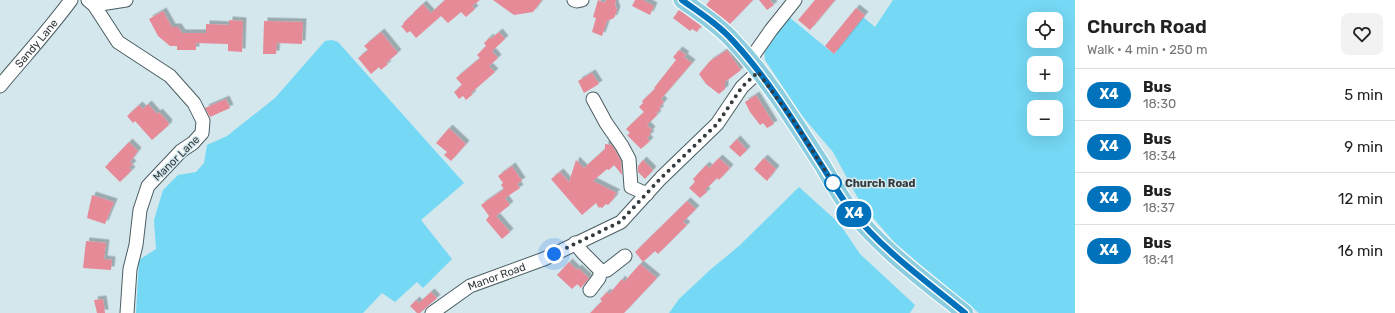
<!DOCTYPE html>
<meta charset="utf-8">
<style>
:root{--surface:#fff;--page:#f2f2f2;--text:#222;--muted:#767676;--line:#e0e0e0}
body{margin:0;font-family:Rubik,sans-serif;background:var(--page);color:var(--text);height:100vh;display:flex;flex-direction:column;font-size:15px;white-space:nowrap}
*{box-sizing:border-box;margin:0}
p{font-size:13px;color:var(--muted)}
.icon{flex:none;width:22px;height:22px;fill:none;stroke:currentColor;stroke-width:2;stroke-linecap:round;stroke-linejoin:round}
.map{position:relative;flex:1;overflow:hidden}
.sheet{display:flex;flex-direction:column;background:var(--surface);width:320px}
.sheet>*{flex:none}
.badge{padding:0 8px;border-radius:13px;font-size:14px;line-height:26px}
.buttons{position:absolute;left:1027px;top:12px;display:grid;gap:8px}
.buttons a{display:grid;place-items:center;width:36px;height:36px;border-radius:8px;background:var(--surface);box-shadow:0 4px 16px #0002;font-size:20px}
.you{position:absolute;width:20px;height:20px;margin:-10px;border:3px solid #fff;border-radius:50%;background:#1a73e8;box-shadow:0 0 0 6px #1a73e833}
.map>.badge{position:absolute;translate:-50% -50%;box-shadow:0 0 0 2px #fff}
.round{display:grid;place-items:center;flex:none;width:42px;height:42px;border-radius:8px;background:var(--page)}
.headline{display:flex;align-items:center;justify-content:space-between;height:68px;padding:0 12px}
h1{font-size:19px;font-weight:600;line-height:30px}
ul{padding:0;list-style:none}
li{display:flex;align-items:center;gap:12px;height:52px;padding:0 12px;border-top:1px solid var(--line)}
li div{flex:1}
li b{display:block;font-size:15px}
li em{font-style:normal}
li .badge{min-width:44px;font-weight:700;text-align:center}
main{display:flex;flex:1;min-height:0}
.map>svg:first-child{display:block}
.green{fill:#75d8f4;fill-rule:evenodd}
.building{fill:#e68a98;filter:url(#shadow)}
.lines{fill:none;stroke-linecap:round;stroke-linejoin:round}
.minor-casing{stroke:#4b5d62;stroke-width:15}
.major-casing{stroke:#fff;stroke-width:19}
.minor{stroke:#fff;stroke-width:13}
.major{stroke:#8ccedf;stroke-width:17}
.line-casing{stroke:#fff;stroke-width:9}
.line{stroke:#0072bc;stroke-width:6}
.walk{stroke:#333b3e;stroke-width:4;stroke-dasharray:0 7.2}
.stop-dot{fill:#fff;stroke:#0072bc;stroke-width:2}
.labels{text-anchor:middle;stroke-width:3;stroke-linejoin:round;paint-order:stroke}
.street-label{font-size:11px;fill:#333b3e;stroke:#d3e7ed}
.stop-label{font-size:11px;font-weight:bold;fill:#333b3e;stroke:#d3e7ed;text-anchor:start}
</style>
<main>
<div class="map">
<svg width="1075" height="313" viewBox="0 0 1075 313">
<defs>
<filter id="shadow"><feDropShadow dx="3.5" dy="-3.5" stdDeviation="0" flood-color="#0004"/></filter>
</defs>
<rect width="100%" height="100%" fill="#d3e7ed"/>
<!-- green -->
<g class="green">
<path d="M 893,0 L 1075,0 L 1075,313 L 979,313 L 922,266 L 894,242 L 875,220 L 859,200 L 833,152 L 803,117 L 765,60 L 764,48 L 789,17 L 834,54 L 863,17 L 875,27 ZM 1034,19 L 1056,19 L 1056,41 L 1034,41 ZM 1034,63 L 1056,63 L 1056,85 L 1034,85 ZM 1034,107 L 1056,107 L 1056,129 L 1034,129 Z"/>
<polygon points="332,40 338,42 464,183 421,220 452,259 423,288 417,282 395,302 382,293 363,313 136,313 139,260 156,249 154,220 163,190 178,175 196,172 204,163 207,145 227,136 275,98 325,41"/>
<polygon points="799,187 839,223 860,254 915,305 910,313 669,313 679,299 710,270 739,246"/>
</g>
<!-- building -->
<g class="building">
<polygon points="445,0 480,0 472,6 475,9 466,17 461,12 448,23 441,16 416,38 410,31 407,33 401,26 404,24 403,23 414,13 414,12 423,4 431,13"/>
<polygon points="493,0 542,0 533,12 514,15"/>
<polygon points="598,0 605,3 606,0 616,0 615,4 617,10 614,18 607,21 602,36 592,32 596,18 593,17"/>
<polygon points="635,0 643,0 654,6 650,15 632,6"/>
<polygon points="710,0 753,0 730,24 706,5"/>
<polygon points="759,0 770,0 774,5 767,10"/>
<polygon points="815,0 835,0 810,30 798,20"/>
<polygon points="856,8 865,15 834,54 825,46"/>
<polygon points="679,10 701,26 697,32 692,29 690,31 673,18"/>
<polygon points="163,11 172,27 178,27 182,33 206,33 206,24 229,25 229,20 243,21 242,52 228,51 228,44 196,43 196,50 177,50 177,46 170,46 158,36 149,19"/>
<polygon points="264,21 303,22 302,44 277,43 276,54 263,54"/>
<polygon points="381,32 398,53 386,63 388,64 381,70 379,67 371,74 358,58 368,50 364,46"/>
<polygon points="499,32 505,39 492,51 498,58 489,66 495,72 471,93 473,94 466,100 463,96 459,99 454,92 462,85 456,78 480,58 477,55 486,46 484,43 490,37 491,39"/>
<polygon points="679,50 686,55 684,57 692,63 661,99 664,102 659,108 661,109 656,113 658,114 647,125 652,130 649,133 651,134 647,138 650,141 641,149 627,135 630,133 626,129 644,112 639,107 643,103 642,101 655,89 654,88 676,60 673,57"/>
<polygon points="727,50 741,70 725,82 725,89 719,94 706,84 699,74 710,61"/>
<polygon points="592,73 599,84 584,93 578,81"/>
<polygon points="756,95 774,124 767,128 763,123 760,125 750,112 745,102"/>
<polygon points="226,99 230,108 210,117 205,108"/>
<polygon points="148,104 157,114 159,112 169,123 168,124 169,125 152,140 135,121 133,123 127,116 139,105 143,109"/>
<polygon points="449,128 466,144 451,161 444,155 447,152 436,143"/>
<polygon points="737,139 747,150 740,157 729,147"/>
<polygon points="129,142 138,151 130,162 133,164 129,168 132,170 120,182 105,167"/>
<polygon points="605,144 612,145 615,150 621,161 622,175 614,165 609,170 607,169 593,181 617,193 614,195 615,197 608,205 606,204 602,208 600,207 599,208 596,203 582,215 551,179 560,172 569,182 576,160 584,168 605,149"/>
<polygon points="719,158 730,168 719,180 717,178 705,190 707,192 700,198 689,188 695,182 693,179 706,165 709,168"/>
<polygon points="764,158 776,169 767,181 754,169"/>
<polygon points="643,160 653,170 645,179 638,172 638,166"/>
<polygon points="512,166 522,181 517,184 520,188 505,198 510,205 496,216 510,232 502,239 486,220 489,216 481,205 504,189 501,185 503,183 498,176"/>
<polygon points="92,195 114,202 105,224 87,218"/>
<polygon points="687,201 696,209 683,222 687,225 658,254 655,251 643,262 635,252"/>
<polygon points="86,241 106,243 104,259 112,260 111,270 83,268"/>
<polygon points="569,262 577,270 578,268 589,278 581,288 577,284 572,289 557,275"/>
<polygon points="640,264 657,278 624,313 590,313 602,301 600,299 607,292 609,294 622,279 624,282"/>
<polygon points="431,292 437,298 420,313 417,313 410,306 416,300 419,303"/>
<polygon points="103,299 105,313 97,313 94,300"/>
</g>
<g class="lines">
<defs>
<g id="minor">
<polyline points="88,0 94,5 118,42 170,76 194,103 203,121 202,133 193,143 181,151 148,186 140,210 136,245 130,269 127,313"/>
<polyline points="574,0 577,1 582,0"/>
<polyline points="94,5 126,0"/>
<polyline points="750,60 771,30 795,0"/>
<path id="s1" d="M 0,86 C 24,57 49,30 71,0"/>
<polyline points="593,99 606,123 622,146 629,159 631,187 647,194"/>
<polyline points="575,243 583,253 601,271"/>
<polyline points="590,290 599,278 601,271 607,270 625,256"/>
<path id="s2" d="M 432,313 L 470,286 L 544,259 L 621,222 L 661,178 L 717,124 L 742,87 L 758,72"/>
</g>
<path id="major" d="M 682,0 C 700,13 719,25 734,42 C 768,78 794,122 821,163 C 830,178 839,195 850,209 C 882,250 925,281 965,313"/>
</defs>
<!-- minor casing -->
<use href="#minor" class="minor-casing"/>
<!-- major casing -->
<use href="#major" class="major-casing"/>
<!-- minor -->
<use href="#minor" class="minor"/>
<!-- major -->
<use href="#major" class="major"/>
</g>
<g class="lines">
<defs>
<path id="line" d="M 682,0 C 700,13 719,25 734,42 C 768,79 795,123 822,166 C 831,180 840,196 850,209 C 882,250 925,280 965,313"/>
</defs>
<!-- line casing -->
<use href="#line" class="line-casing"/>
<!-- line -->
<use href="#line" class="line"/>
<!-- walk -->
<polyline class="walk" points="554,254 620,222 661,178 717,124 742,87 758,72 793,120 833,183"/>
</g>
<!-- markers -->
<circle class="stop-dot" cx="833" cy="183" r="8"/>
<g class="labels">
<!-- street labels -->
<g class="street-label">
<text dy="4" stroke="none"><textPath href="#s1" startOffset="56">Sandy Lane</textPath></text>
<text transform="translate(176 158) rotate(-44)" y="4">Manor Lane</text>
<text dy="4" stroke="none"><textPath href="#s2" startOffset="75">Manor Road</textPath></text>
</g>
<!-- stop labels -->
<g class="stop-label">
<text x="845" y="187">Church Road</text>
</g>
</g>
</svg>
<div class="buttons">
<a><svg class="icon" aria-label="locate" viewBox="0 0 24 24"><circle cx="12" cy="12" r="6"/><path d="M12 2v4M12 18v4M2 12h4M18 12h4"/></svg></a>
<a>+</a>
<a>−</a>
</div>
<div class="you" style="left:554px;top:254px"></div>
<b class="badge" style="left:854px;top:214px;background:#0072bc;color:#fff">X4</b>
</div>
<section class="sheet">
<div class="headline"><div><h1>Church Road</h1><p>Walk · 4 min · 250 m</p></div><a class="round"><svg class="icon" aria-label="heart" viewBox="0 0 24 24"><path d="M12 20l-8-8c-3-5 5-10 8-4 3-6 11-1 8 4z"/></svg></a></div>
<ul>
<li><span class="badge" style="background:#0072bc;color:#fff">X4</span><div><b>Bus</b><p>18:30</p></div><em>5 min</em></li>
<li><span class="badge" style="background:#0072bc;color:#fff">X4</span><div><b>Bus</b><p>18:34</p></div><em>9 min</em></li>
<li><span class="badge" style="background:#0072bc;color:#fff">X4</span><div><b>Bus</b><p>18:37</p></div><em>12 min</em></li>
<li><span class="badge" style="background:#0072bc;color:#fff">X4</span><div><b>Bus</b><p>18:41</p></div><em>16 min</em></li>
</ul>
</section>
</main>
